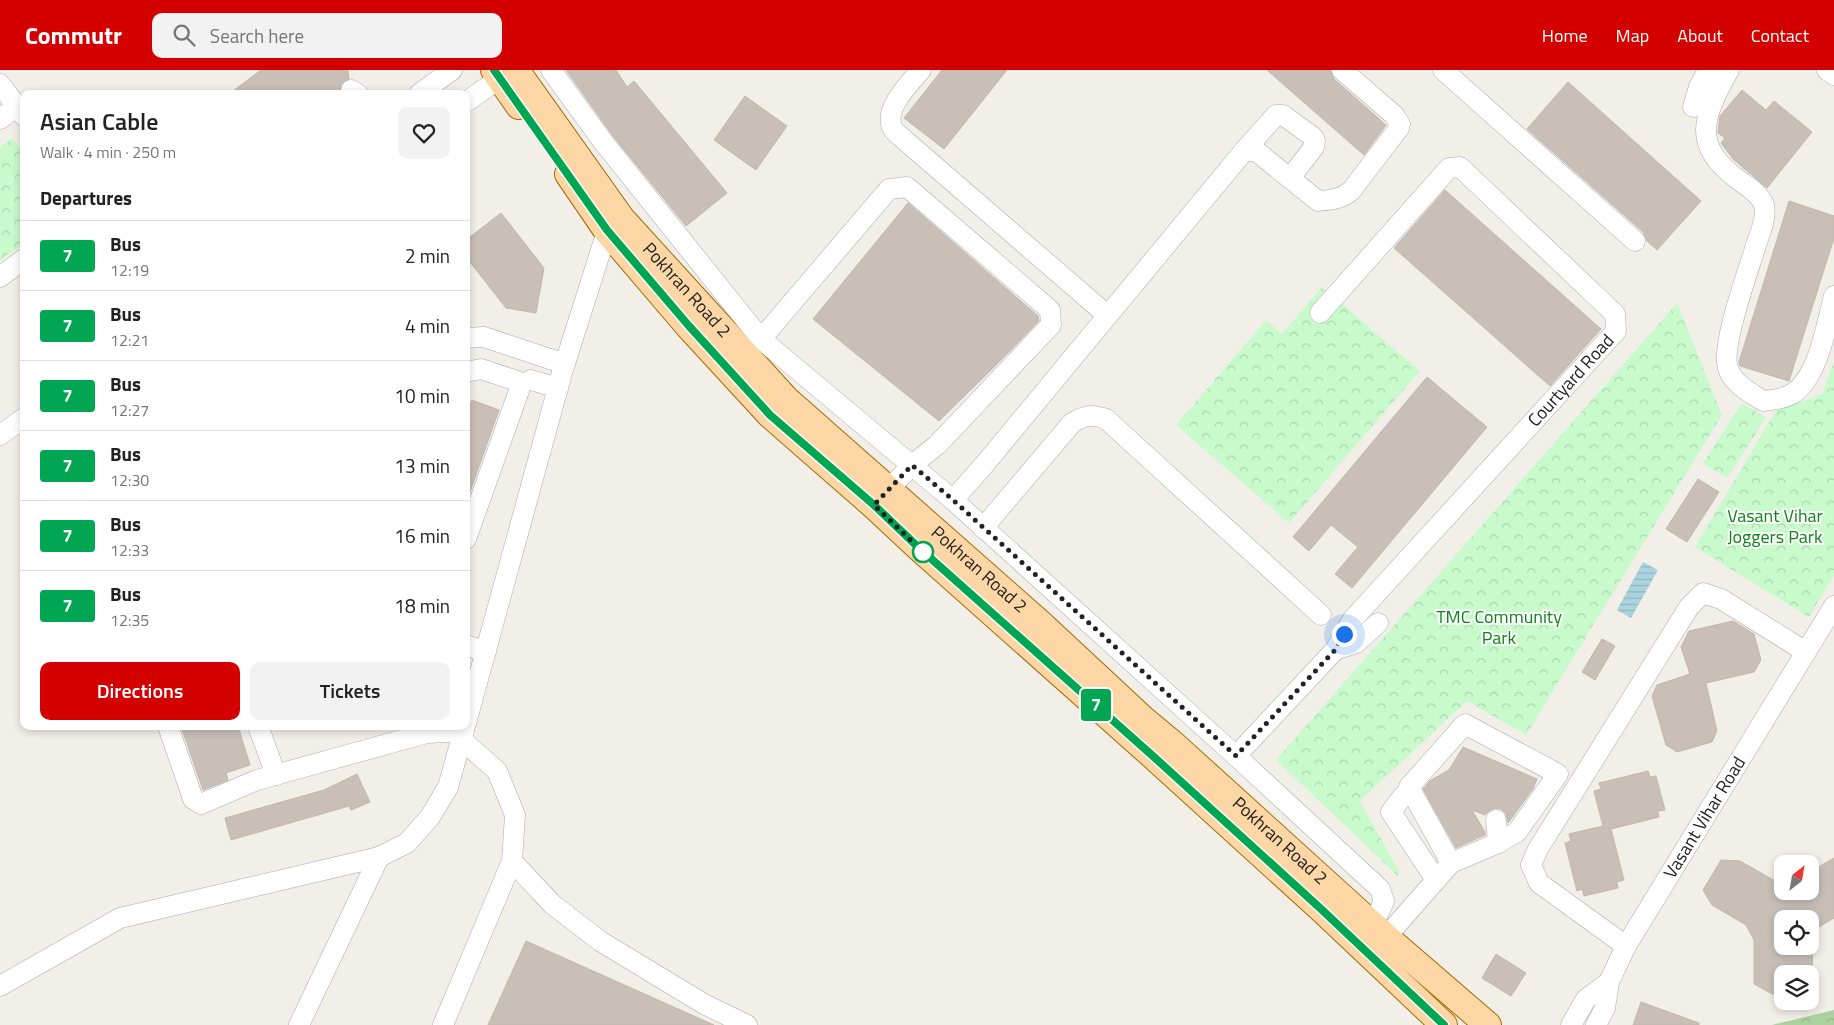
<!DOCTYPE html>
<meta charset="utf-8">
<style>
:root{--surface:#fff;--page:#f2f2f2;--text:#222;--muted:#767676;--line:#e0e0e0;--accent:#d40000}
body{margin:0;font-family:"Titillium Web",sans-serif;background:var(--page);color:var(--text);height:100vh;display:flex;flex-direction:column;font-size:19px;white-space:nowrap}
*{box-sizing:border-box;margin:0}
p{font-size:16px;color:var(--muted)}
.icon{flex:none;width:28px;height:28px;fill:none;stroke:currentColor;stroke-width:2;stroke-linecap:round;stroke-linejoin:round}
.map{position:relative;flex:1;overflow:hidden}
.panel{position:absolute;left:20px;top:20px;width:450px;height:640px;display:flex;flex-direction:column;background:var(--surface);border-radius:10px;box-shadow:0 2px 8px #0003}
.panel>*{flex:none}
.badge{padding:0 10px;border-radius:4px;font-size:18px;line-height:32px}
.needle{width:32px;rotate:31deg}
.buttons{position:absolute;left:1774px;top:785px;display:grid;gap:10px}
.buttons a{display:grid;place-items:center;width:45px;height:45px;border-radius:10px;background:var(--surface);box-shadow:0 2px 8px #0003;font-size:25px}
.you{position:absolute;width:25px;height:25px;margin:-12px;border:4px solid #fff;border-radius:50%;background:#1a73e8;box-shadow:0 0 0 8px #1a73e833}
.map>.badge{position:absolute;translate:-50% -50%;box-shadow:0 0 0 2px #fff}
h2{padding:0 20px;font-size:19px;line-height:45px}
.round{display:grid;place-items:center;flex:none;width:52px;height:52px;border-radius:10px;background:var(--page)}
.headline{display:flex;align-items:center;justify-content:space-between;height:85px;padding:0 20px}
h1{font-size:24px;font-weight:600;line-height:38px}
.primary-button{display:flex;gap:10px;margin-top:auto;padding:10px 20px}
.primary-button a{flex:1;height:58px;border-radius:10px;background:var(--accent);color:#fff;font-size:20px;font-weight:600;line-height:58px;text-align:center}
.primary-button a+a{background:var(--page);color:var(--text)}
ul{padding:0;list-style:none}
li{display:flex;align-items:center;gap:15px;height:70px;padding:0 20px;border-top:1px solid var(--line)}
li div{flex:1}
li b{display:block;font-size:19px}
li em{font-style:normal}
li .badge{min-width:55px;font-weight:700;text-align:center}
header{display:flex;align-items:center;gap:30px;box-sizing:border-box;height:70px;padding:0 25px;background:var(--accent);color:#fff}
header strong{font-size:24px}
nav{display:flex;gap:28px;margin-inline-start:auto;font-size:18px}
.search{width:350px;height:45px;background:var(--page);display:flex;align-items:center;gap:12px;box-sizing:border-box;padding:0 18px;border-radius:10px;color:var(--muted);font-size:19px}
.map>svg:first-child{display:block}
.forest{fill:url(#forest-crowns)}
.park{fill:url(#park-crowns)}
.water{fill:url(#water-rules)}
.building{fill:#c7bfb8;stroke:#c4b6ab;fill-rule:evenodd}
.lines{fill:none;stroke-linecap:round;stroke-linejoin:round}
.minor-casing{stroke:#a9a9a9;stroke-width:21}
.major-casing{stroke:#a06b00;stroke-width:28}
.minor{stroke:#fff;stroke-width:20}
.major{stroke:#fcd6a4;stroke-width:26}
.line-casing{stroke:#fff;stroke-width:11}
.line{stroke:#00a651;stroke-width:8}
.walk{stroke:#222;stroke-width:5;stroke-dasharray:0 9}
.stop-dot{fill:#fff;stroke:#00a651;stroke-width:2.5}
.labels{text-anchor:middle;stroke-width:4;stroke-linejoin:round;paint-order:stroke}
.street-label{font-size:18px;fill:#222;stroke:#fff}
.park-label{font-size:18px;fill:#0c8416;stroke:#fff}
</style>
<header>
<strong>Commutr</strong>
<div class="search"><svg class="icon" aria-label="search" viewBox="0 0 24 24"><circle cx="10" cy="10" r="6"/><path d="M15 15l6 6"/></svg>Search here</div>
<nav><a>Home</a><a>Map</a><a>About</a><a>Contact</a></nav>
</header>
<div class="map">
<svg width="1834" height="955" viewBox="0 0 1834 955">
<defs>
<pattern id="forest-crowns" width="20" height="18" patternUnits="userSpaceOnUse" patternTransform="scale(1.25)"><rect width="20" height="18" fill="#add19e"/><path d="M2 6a3 3 0 1 1 6 0M12 15a3 3 0 1 1 6 0" fill="none" stroke="#95b388"/></pattern>
<pattern id="park-crowns" width="20" height="18" patternUnits="userSpaceOnUse" patternTransform="scale(1.25)"><rect width="20" height="18" fill="#c8facc"/><path d="M2 6a3 3 0 1 1 6 0M12 15a3 3 0 1 1 6 0" fill="none" stroke="#acd6af"/></pattern>
<pattern id="water-rules" width="6" height="5" patternUnits="userSpaceOnUse" patternTransform="scale(1.25)"><rect width="6" height="5" fill="#aad3df"/><path d="M0 2.5h6" fill="none" stroke="#92b5bf"/></pattern>
</defs>
<rect width="100%" height="100%" fill="#f2efe9"/>
<!-- forest -->
<polygon class="forest" points="1834,940 1834,955 1772,955"/>
<!-- park -->
<g class="park">
<polygon points="12,68 24,83 24,173 0,190 0,77"/>
<polygon points="1322,217 1420,301 1289,453 1176,355 1266,250 1282,264"/>
<polygon points="1677,233 1722,345 1526,665 1467,631 1360,731 1400,803 1398,806 1276,690"/>
<polygon points="1834,292 1834,505 1809,547 1695,477 1776,341 1822,324"/>
<polygon points="1742,333 1766,348 1727,408 1703,393"/>
</g>
<!-- water -->
<polygon class="water" points="1643,492 1658,500 1631,548 1617,540"/>
<!-- building -->
<g class="building">
<polygon points="261,0 348,0 349,9 341,14 340,24 229,24"/>
<polygon points="566,0 616,0 627,17 634,11 727,123 686,156 613,66"/>
<polygon points="942,0 1007,0 944,79 904,48"/>
<polygon points="1267,0 1330,0 1334,9 1386,55 1364,85"/>
<polygon points="1568,12 1701,131 1657,180 1647,171 1643,162 1527,59"/>
<polygon points="1742,20 1766,40 1774,31 1812,62 1767,118 1733,89 1721,73 1725,68 1718,63 1720,46"/>
<polygon points="745,26 787,56 756,100 714,70"/>
<polygon points="1445,120 1601,259 1550,316 1394,178"/>
<polygon points="1789,131 1834,146 1834,168 1789,311 1740,296 1739,292"/>
<polygon points="908,133 1038,246 1039,251 997,294 939,351 813,249"/>
<polygon points="501,143 544,198 536,243 506,238 466,187 466,170"/>
<polygon points="1427,307 1487,357 1352,518 1335,504 1358,477 1331,455 1309,481 1293,467"/>
<polygon points="472,330 499,340 466,433 466,345"/>
<polygon points="1698,409 1719,422 1687,472 1666,459"/>
<polygon points="1733,551 1754,564 1761,590 1754,602 1706,613 1717,661 1712,672 1677,682 1666,675 1652,626 1657,615 1690,604 1681,577 1689,561"/>
<polygon points="1602,569 1615,576 1595,610 1582,602"/>
<polygon points="181,656 238,656 250,695 226,703 228,710 203,720"/>
<polygon points="1463,677 1537,709 1533,719 1508,753 1506,744 1501,739 1495,738 1490,740 1485,745 1472,740 1485,762 1485,765 1456,778 1423,719 1431,710 1449,700"/>
<polygon points="1648,701 1650,707 1656,706 1665,740 1658,741 1659,747 1611,759 1624,810 1617,812 1618,818 1584,826 1582,819 1577,821 1565,773 1571,771 1569,764 1603,756 1594,721 1601,719 1599,713"/>
<polygon points="357,704 370,732 351,740 349,736 231,770 225,748 324,720"/>
<path d="M 1834,788 L 1834,848 L 1812,861 L 1817,863 L 1813,871 L 1812,911 L 1810,914 L 1810,904 L 1782,904 L 1782,925 L 1772,924 L 1754,914 L 1754,870 L 1746,855 L 1712,835 L 1703,820 L 1721,790 L 1740,791 L 1777,812 L 1782,811 L 1782,821 L 1810,821 L 1810,802 ZM 1782,849 L 1810,849 L 1810,876 L 1782,876 Z"/>
<polygon points="526,871 714,955 488,955"/>
<polygon points="1496,884 1526,903 1511,926 1482,908"/>
<polygon points="1641,932 1699,953 1699,955 1633,955"/>
</g>
<g class="lines">
<defs>
<g id="minor">
<polyline points="551,0 604,73 761,269 953,430 1236,686 1380,819 1384,831 1373,855"/>
<path d="M 921,0 C 910,13 882,40 893,59 C 895,62 899,65 901,67 L 1107,245"/>
<polyline points="1443,0 1635,171"/>
<path d="M 1729,0 C 1703,47 1690,75 1740,111 C 1748,117 1760,124 1764,135 C 1767,146 1761,162 1757,172 C 1750,197 1718,280 1729,301 C 1735,315 1751,323 1763,331 C 1773,330 1783,329 1792,324 C 1819,307 1826,255 1834,226"/>
<polyline points="1827,0 1834,5"/>
<polyline points="0,14 24,46"/>
<polyline points="351,20 358,24"/>
<polyline points="419,24 452,0"/>
<polyline points="466,32 500,8"/>
<polyline points="1693,37 1699,17 1708,0"/>
<polyline points="0,49 17,36"/>
<polyline points="1244,81 1276,45 1283,45 1313,67 1315,71 1314,77 1290,108"/>
<polyline points="0,207 24,189"/>
<polyline points="466,268 484,267 565,294"/>
<polyline points="761,269 889,119 907,117 1050,240 1051,255 937,375 912,395 879,429"/>
<polyline points="466,302 481,299 517,311 520,318 466,469"/>
<polyline points="531,310 558,318"/>
<polyline points="0,365 24,348"/>
<path d="M 953,430 L 984,395 L 1244,81 L 1256,81 L 1318,131 C 1331,130 1341,129 1351,121 L 1399,58 L 1400,54 L 1394,45 L 1342,0"/>
<path d="M 983,458 L 1072,353 C 1085,345 1092,344 1106,349 L 1321,545"/>
<polyline points="466,575 486,582"/>
<polyline points="1335,580 1356,573 1378,553"/>
<polyline points="466,653 562,303 607,161 615,154"/>
<polyline points="168,656 193,729 201,734 257,710 427,663 464,661"/>
<polyline points="258,656 276,705"/>
<path id="s1" d="M 1236,686 L 1335,580 L 1353,549 L 1616,261 L 1615,244 L 1460,97 L 1449,98 L 1320,243"/>
<polyline points="1403,726 1391,742 1436,810"/>
<polyline points="512,791 552,834 600,871 704,934 747,955"/>
<polyline points="1451,793 1409,717 1465,654 1558,704 1517,762 1498,773"/>
<polyline points="1386,867 1451,793 1498,773 1496,750"/>
<polyline points="1626,876 1539,813 1531,795 1538,779 1689,537 1703,523 1721,529 1806,582"/>
<polyline points="0,916 120,848 379,787 407,773 430,747 448,717 465,656"/>
<polyline points="299,955 379,787"/>
<polyline points="443,955 512,791 515,745 497,701 462,670"/>
<path id="s2" d="M 1571,955 L 1586,929 L 1609,912 L 1626,876 L 1834,536"/>
<polyline points="1596,955 1605,938 1609,912"/>
</g>
<g id="major">
<polyline points="494,0 519,36"/>
<path id="s3" d="M 516,0 L 622,149 L 786,329 L 1041,554 L 1143,649 L 1172,673 L 1386,867 L 1488,955"/>
<polyline points="568,104 607,161 689,257 770,345 873,435 918,477 1154,687 1320,838 1444,955"/>
</g>
</defs>
<!-- minor casing -->
<use href="#minor" class="minor-casing"/>
<!-- major casing -->
<use href="#major" class="major-casing"/>
<!-- minor -->
<use href="#minor" class="minor"/>
<!-- major -->
<use href="#major" class="major"/>
</g>
<g class="lines">
<defs>
<polyline id="line" points="494,0 607,160 689,256 770,345 874,435 918,477 1154,687 1320,838 1444,955"/>
</defs>
<!-- line casing -->
<use href="#line" class="line-casing"/>
<!-- line -->
<use href="#line" class="line"/>
<!-- walk -->
<polyline class="walk" points="923,482 874,435 912,395 953,430 1236,686 1335,580 1344,564"/>
</g>
<!-- markers -->
<circle class="stop-dot" cx="923" cy="482" r="10"/>
<g class="labels">
<!-- street labels -->
<g class="street-label">
<text dy="6" stroke="none"><textPath href="#s3" startOffset="279">Pokhran Road 2</textPath></text>
<text dy="6" stroke="none"><textPath href="#s1" startOffset="504">Courtyard Road</textPath></text>
<text dy="6" stroke="none"><textPath href="#s3" startOffset="684">Pokhran Road 2</textPath></text>
<text dy="6" stroke="none"><textPath href="#s2" startOffset="249">Vasant Vihar Road</textPath></text>
<text dy="6" stroke="none"><textPath href="#s3" startOffset="1089">Pokhran Road 2</textPath></text>
</g>
<!-- park labels -->
<g class="park-label">
<text x="1775" y="452">Vasant Vihar<tspan x="1775" dy="21">Joggers Park</tspan></text>
<text x="1499" y="553">TMC Community<tspan x="1499" dy="21">Park</tspan></text>
</g>
</g>
</svg>
<div class="buttons">
<a><svg class="needle" viewBox="-14 -14 28 28"><path d="M0-13l5 13h-10z" fill="#e53935"/><path d="M0 13l5-13h-10z" fill="#767676"/></svg></a>
<a><svg class="icon" aria-label="locate" viewBox="0 0 24 24"><circle cx="12" cy="12" r="6"/><path d="M12 2v4M12 18v4M2 12h4M18 12h4"/></svg></a>
<a><svg class="icon" aria-label="layers" viewBox="0 0 24 24"><path d="M12 4l9 5-9 5-9-5zM3 14l9 5 9-5"/></svg></a>
</div>
<div class="you" style="left:1344px;top:564px"></div>
<b class="badge" style="left:1096px;top:635px;background:#00a651;color:#fff">7</b>
<section class="panel">
<div class="headline"><div><h1>Asian Cable</h1><p>Walk · 4 min · 250 m</p></div><a class="round"><svg class="icon" aria-label="heart" viewBox="0 0 24 24"><path d="M12 20l-8-8c-3-5 5-10 8-4 3-6 11-1 8 4z"/></svg></a></div>
<h2>Departures</h2>
<ul>
<li><span class="badge" style="background:#00a651;color:#fff">7</span><div><b>Bus</b><p>12:19</p></div><em>2 min</em></li>
<li><span class="badge" style="background:#00a651;color:#fff">7</span><div><b>Bus</b><p>12:21</p></div><em>4 min</em></li>
<li><span class="badge" style="background:#00a651;color:#fff">7</span><div><b>Bus</b><p>12:27</p></div><em>10 min</em></li>
<li><span class="badge" style="background:#00a651;color:#fff">7</span><div><b>Bus</b><p>12:30</p></div><em>13 min</em></li>
<li><span class="badge" style="background:#00a651;color:#fff">7</span><div><b>Bus</b><p>12:33</p></div><em>16 min</em></li>
<li><span class="badge" style="background:#00a651;color:#fff">7</span><div><b>Bus</b><p>12:35</p></div><em>18 min</em></li>
</ul>
<div class="primary-button"><a>Directions</a><a>Tickets</a></div>
</section>
</div>
